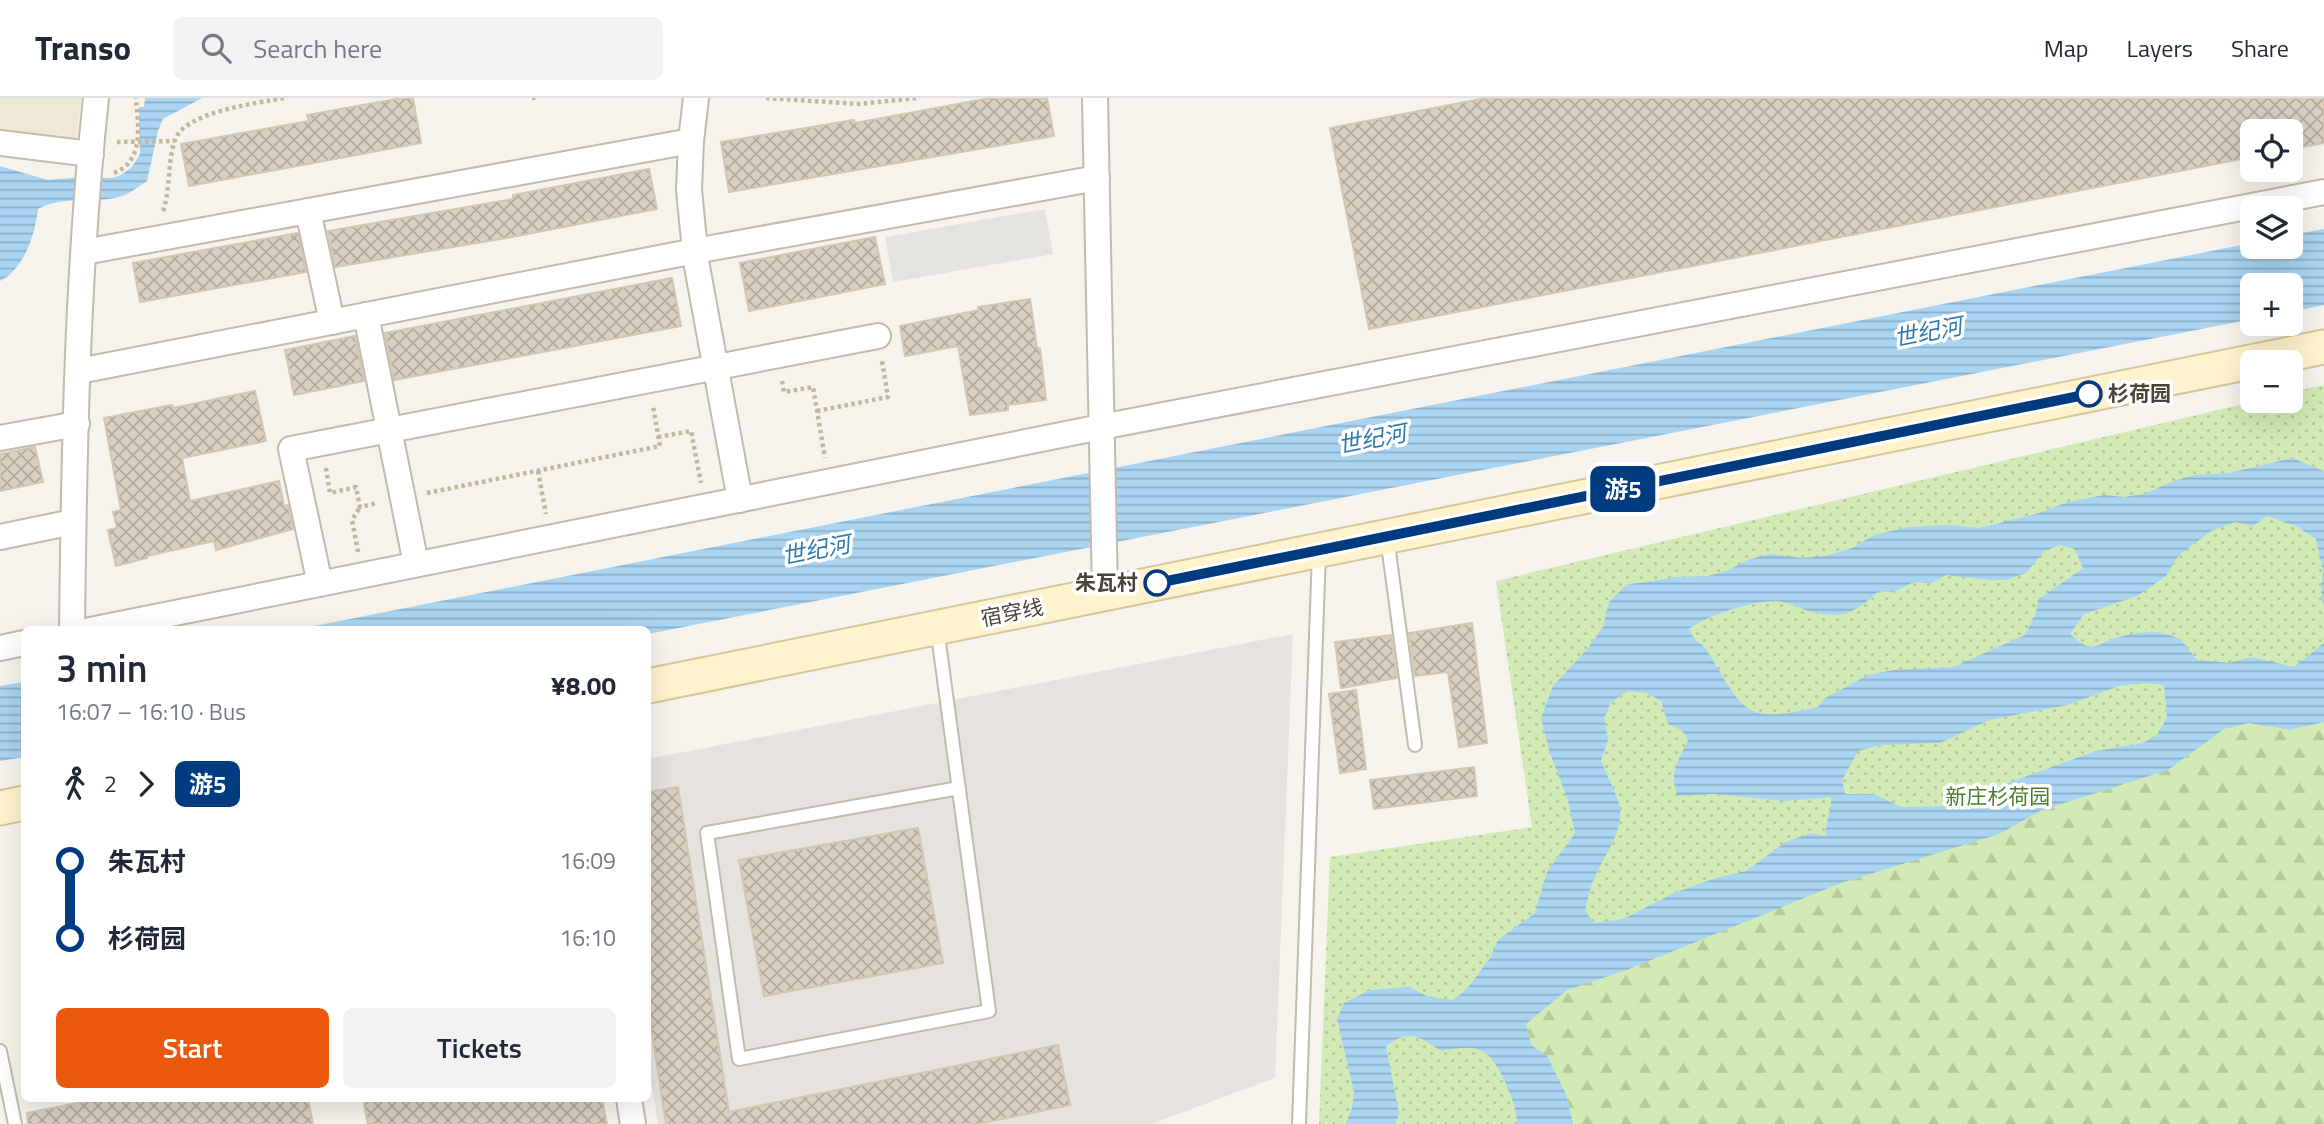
<!DOCTYPE html>
<meta charset="utf-8">
<style>
:root{--surface:#fff;--page:#f2f2f3;--text:#1f2937;--muted:#747a83;--line:#e0e1e3;--accent:#ea580c}
body{margin:0;font-family:"Titillium Web","Noto Sans SC",sans-serif;background:var(--page);color:var(--text);height:100vh;display:flex;flex-direction:column;font-size:26px;white-space:nowrap}
*{box-sizing:border-box;margin:0}
p{font-size:23px;color:var(--muted)}
.icon{flex:none;width:38px;height:38px;fill:none;stroke:currentColor;stroke-width:2;stroke-linecap:round;stroke-linejoin:round}
.map{position:relative;flex:1;overflow:hidden}
.details{position:absolute;left:21px;top:528px;width:630px;height:476px;display:flex;flex-direction:column;background:var(--surface);border-radius:10px;box-shadow:0 7px 28px #0002}
.details>*{flex:none}
.badge{padding:0 14px;border-radius:10px;font-size:24px;line-height:46px}
.tools{position:absolute;left:2240px;top:21px;display:grid;gap:14px}
.tools a{display:grid;place-items:center;width:63px;height:63px;border-radius:10px;background:var(--surface);box-shadow:0 7px 28px #0002;font-size:35px}
.map>.badge{position:absolute;translate:-50% -50%;box-shadow:0 0 0 4px #fff}
.legs{display:flex;align-items:center;gap:10px;height:77px;padding:0 35px;font-size:23px}
.legs p{margin-inline-start:auto}
.head{display:flex;align-items:center;justify-content:space-between;height:119px;padding:0 35px}
h1{font-size:38px;font-weight:600;line-height:52px}
.primary-button{display:flex;gap:14px;margin-top:auto;padding:14px 35px}
.primary-button a{flex:1;height:80px;border-radius:10px;background:var(--accent);color:#fff;font-size:28px;font-weight:600;line-height:80px;text-align:center}
.primary-button a+a{background:var(--page);color:var(--text)}
ul{padding:0 35px;list-style:none}
li{display:flex;align-items:center;gap:24px;height:77px;font-size:26px}
li i{display:grid;place-items:center;width:10px;height:100%;margin:0 9px;background:currentColor}
li i::after{content:'';width:18px;height:18px;margin:-9px;border:5px solid;border-radius:50%;background:var(--surface)}
li p{margin-inline-start:auto}
li:first-child i{background:linear-gradient(#0000 50%,currentColor 0)}
li:last-child i{background:linear-gradient(currentColor 50%,#0000 0)}
header{display:flex;align-items:center;gap:42px;box-sizing:border-box;height:98px;padding:0 35px;background:var(--surface);border-bottom:2px solid var(--line)}
header strong{font-size:33px}
nav{display:flex;gap:38px;margin-inline-start:auto;font-size:24px}
.search{width:490px;height:63px;background:var(--page);display:flex;align-items:center;gap:18px;box-sizing:border-box;padding:0 24px;border-radius:10px;color:var(--muted);font-size:26px}
.map>svg:first-child{display:block}
.industrial{fill:#e6e2dd}
.education{fill:#efe8d6}
.green{fill:url(#green-dots)}
.forest{fill:url(#forest-firs)}
.parking{fill:#e5e3e0}
.water{fill:url(#water-rules);fill-rule:evenodd}
.building{fill:url(#building-cross-hatch);stroke:#d3c7b4;stroke-width:2}
.lines{fill:none;stroke-linecap:round;stroke-linejoin:round}
.lane-casing{stroke:#c2bbae;stroke-width:16}
.street-casing{stroke:#c2bbae;stroke-width:28}
.secondary-casing{stroke:#d6c79b;stroke-width:37}
.path{stroke:#c4b79f;stroke-width:4.5;stroke-dasharray:3.5 3.5;stroke-linecap:butt}
.lane{stroke:#fff;stroke-width:12}
.street{stroke:#fff;stroke-width:24}
.secondary{stroke:#fff3cd;stroke-width:33}
.line-1-casing{stroke:#fff;stroke-width:16}
.line-1{stroke:#003b80;stroke-width:10}
.stop-1-dot{fill:#fff;stroke:#003b80;stroke-width:3.5}
.labels{text-anchor:middle;stroke-width:7;stroke-linejoin:round;paint-order:stroke}
.stop-label{font-size:21px;font-weight:bold;fill:#4b4439;stroke:#fff;text-anchor:start}
.street-label{font-size:21px;fill:#4b4439;stroke:#fff}
.park-label{font-size:21px;fill:#4a7f2a;stroke:#fff}
.water-label{font-size:23px;font-style:italic;fill:#2e7ab2;stroke:#fff}
</style>
<header>
<strong>Transo</strong>
<div class="search"><svg class="icon" aria-label="search" viewBox="0 0 24 24"><circle cx="10" cy="10" r="6"/><path d="M15 15l6 6"/></svg>Search here</div>
<nav><a>Map</a><a>Layers</a><a>Share</a></nav>
</header>
<div class="map">
<svg width="2324" height="1026" viewBox="0 0 2324 1026">
<defs>
<pattern id="green-dots" width="8" height="8" patternUnits="userSpaceOnUse" patternTransform="scale(1.75)"><rect width="8" height="8" fill="#d2eab5"/><path d="M2 2h.1M6 6h.1" fill="none" stroke="#b6ca9c" stroke-width="1.8" stroke-linecap="round"/></pattern>
<pattern id="forest-firs" width="22" height="20" patternUnits="userSpaceOnUse" patternTransform="scale(1.75)"><rect width="22" height="20" fill="#d2eab5"/><path d="M5 1l3.5 6h-7zM16 11l3.5 6h-7z" fill="#b6ca9c"/></pattern>
<pattern id="water-rules" width="6" height="5" patternUnits="userSpaceOnUse" patternTransform="scale(1.75)"><rect width="6" height="5" fill="#a9d4f2"/><path d="M0 2.5h6" fill="none" stroke="#8caec5"/></pattern>
<pattern id="building-cross-hatch" width="8" height="8" patternUnits="userSpaceOnUse" patternTransform="scale(1.75)"><rect width="8" height="8" fill="#d8cfc1"/><path d="M0 0l8 8M0 8l8-8" fill="none" stroke="#b1aa9e"/></pattern>
</defs>
<rect width="100%" height="100%" fill="#f6f3ec"/>
<!-- industrial -->
<polygon class="industrial" points="1293,536 1275,980 1151,1026 658,1026 648,962 648,661"/>
<!-- education -->
<polygon class="education" points="0,0 81,0 76,45 0,36"/>
<!-- green -->
<polygon class="green" points="2324,287 2324,1026 1319,1026 1330,759 1532,729 1496,483 2256,303 2291,303 2291,294"/>
<!-- forest -->
<polygon class="forest" points="2324,624 2324,1026 1573,1026 1566,996 1547,958 1531,947 1526,926 1567,892 1629,871 1841,785 1999,736 2042,712 2168,672 2224,631 2249,625 2289,632"/>
<!-- parking -->
<polygon class="parking" points="1045,111 1053,156 893,184 885,139"/>
<!-- water -->
<g class="water">
<path d="M 145,0 L 202,0 L 163,21 L 158,33 L 147,83 C 139,88 131,95 122,98 C 94,107 65,96 38,111 C 35,137 24,171 0,183 L 0,68 L 48,82 L 82,79 L 112,80 L 121,77 L 132,69 L 140,56 L 139,9 L 144,9 Z"/>
<polygon points="2324,131 2324,207 2291,214 2291,187 2252,187 2252,221 648,536 648,532 294,532 2252,145 2252,149 2291,149 2291,137"/>
<path d="M 2292,360 L 2324,373 L 2324,509 L 2321,498 L 2323,473 L 2316,441 L 2296,428 L 2267,418 L 2253,428 L 2235,424 L 2211,433 L 2179,457 L 2166,478 L 2137,498 L 2084,516 L 2070,536 C 2094,558 2094,546 2119,539 C 2138,534 2161,531 2179,541 C 2186,545 2191,556 2197,562 L 2229,565 L 2251,559 L 2294,569 L 2324,545 L 2324,624 L 2289,632 L 2249,625 L 2224,631 L 2168,672 L 2042,712 L 1999,736 L 1841,785 L 1629,871 L 1567,892 L 1526,926 L 1531,947 L 1547,958 L 1566,996 L 1573,1026 L 1517,1026 C 1519,1011 1499,963 1485,955 C 1472,946 1455,951 1441,953 C 1418,938 1411,930 1386,948 L 1399,1016 L 1395,1026 L 1346,1026 L 1352,1010 L 1354,994 L 1337,921 L 1344,905 L 1370,892 L 1409,889 L 1429,899 L 1453,902 L 1467,891 L 1490,860 L 1498,842 L 1535,815 L 1547,774 L 1575,735 L 1568,702 L 1550,655 L 1541,620 L 1553,588 L 1588,550 L 1603,529 L 1609,504 L 1626,487 L 1677,479 L 1708,478 L 1726,473 L 1750,461 L 1770,456 L 1802,460 L 1825,458 L 1852,450 L 1874,437 L 1908,429 L 1950,427 L 1979,430 L 2036,416 L 2068,404 L 2104,397 L 2124,399 L 2144,396 L 2171,384 L 2193,377 L 2229,375 ZM 2060,447 L 2075,451 L 2083,470 L 2038,502 L 2036,515 L 2025,537 L 1953,569 L 1894,572 L 1868,577 L 1824,601 L 1818,609 C 1743,627 1744,613 1708,554 C 1701,542 1695,547 1689,530 C 1711,517 1758,499 1783,504 C 1792,506 1801,511 1809,513 C 1844,522 1854,515 1879,493 L 1893,494 L 1914,484 L 1931,485 L 1946,477 L 1989,482 L 2006,482 L 2026,475 L 2044,453 ZM 2143,585 L 2164,587 L 2167,619 L 2158,636 L 2143,645 L 2096,653 L 1944,708 L 1901,709 L 1874,696 L 1845,696 L 1842,682 L 1858,653 L 1880,647 L 1940,645 L 1989,622 L 2067,607 L 2119,588 ZM 1628,593 L 1647,595 L 1661,603 L 1668,626 L 1683,633 L 1688,643 C 1678,662 1668,677 1678,698 L 1714,696 L 1784,703 L 1831,699 C 1832,712 1825,724 1826,738 L 1811,735 L 1786,744 L 1746,773 L 1716,780 L 1674,795 L 1623,821 L 1594,825 L 1585,813 C 1587,804 1589,795 1592,786 C 1601,760 1623,738 1620,709 C 1619,701 1605,673 1601,663 L 1608,642 L 1604,620 L 1611,604 Z"/>
<polygon points="24,584 24,659 0,663 0,588"/>
</g>
<!-- building -->
<g class="building">
<polygon points="402,0 413,0 421,45 189,88 181,46 309,23 307,17"/>
<polygon points="990,0 1047,0 1054,38 729,94 721,44 854,22 855,25"/>
<polygon points="1486,0 2324,0 2324,45 2291,51 2291,33 2252,33 2252,59 1369,231 1330,30"/>
<polygon points="649,71 657,111 506,140 335,169 328,133 513,101 513,97"/>
<polygon points="298,135 306,174 140,204 133,165"/>
<polygon points="875,139 885,186 749,213 740,165"/>
<polygon points="672,180 681,228 394,282 385,235"/>
<polygon points="1030,201 1037,250 1040,250 1046,302 1008,307 1008,312 970,317 958,248 905,258 900,228 979,212 978,209"/>
<polygon points="355,238 364,283 294,297 285,252"/>
<polygon points="255,293 266,343 182,360 190,403 279,383 284,408 288,407 293,431 216,452 214,443 147,458 147,460 116,468 108,432 117,430 113,414 121,412 104,320 172,307 173,310"/>
<polygon points="35,349 43,384 0,393 0,356"/>
<polygon points="1472,525 1487,645 1459,649 1448,574 1415,578 1409,535"/>
<polygon points="1391,537 1397,580 1341,590 1335,544"/>
<polygon points="1356,592 1366,671 1340,675 1329,596"/>
<polygon points="1474,669 1477,698 1374,711 1370,682"/>
<polygon points="678,689 729,1014 1058,947 1070,1007 978,1026 666,1026 648,909 648,694"/>
<polygon points="918,730 943,865 764,898 739,762"/>
<polygon points="97,1001 308,1001 313,1026 28,1026 27,1015"/>
<polygon points="363,1001 602,1001 607,1026 368,1026"/>
</g>
<g class="lines">
<defs>
<g id="lane">
<polyline points="1387,439 1415,647"/>
<polyline points="937,530 989,913 739,961 707,735 959,690"/>
<polyline points="0,953 15,1026"/>
<polyline points="1299,1026 1319,453"/>
</g>
<g id="street">
<polyline points="696,0 691,43 689,92 696,163 740,402"/>
<polyline points="1095,0 1105,496"/>
<polyline points="0,45 91,56"/>
<polyline points="308,113 332,224"/>
<polyline points="84,154 691,43"/>
<polyline points="366,217 416,466"/>
<polyline points="79,273 695,153 1097,80"/>
<polyline points="0,340 77,326"/>
<polyline points="0,439 73,424"/>
<polyline points="320,486 291,351 878,238"/>
<path d="M 72,532 C 74,355 77,176 96,0"/>
<polyline points="90,532 1101,329 2324,94"/>
<polyline points="0,550 24,545"/>
<polyline points="629,1001 633,1026"/>
</g>
<g id="secondary">
<polyline points="648,588 2324,249"/>
<polyline points="0,710 24,705"/>
</g>
</defs>
<!-- lane casing -->
<use href="#lane" class="lane-casing"/>
<!-- street casing -->
<use href="#street" class="street-casing"/>
<!-- secondary casing -->
<use href="#secondary" class="secondary-casing"/>
<!-- path -->
<g class="path">
<polyline points="532,0 537,0"/>
<polyline points="766,0 859,6 917,0"/>
<polyline points="117,44 174,43"/>
<path d="M 114,75 C 145,63 138,26 136,0"/>
<path d="M 163,113 C 171,90 167,65 175,42 C 184,14 257,5 284,0"/>
<polyline points="782,283 784,294 813,289 825,360"/>
<polyline points="817,313 888,299 882,263"/>
<polyline points="658,339 691,333 701,385"/>
<polyline points="326,370 330,395 356,389 360,409 377,405"/>
<polyline points="538,373 546,416"/>
<polyline points="427,395 660,348 653,308"/>
<polyline points="358,454 352,422 360,409"/>
</g>
<!-- lane -->
<use href="#lane" class="lane"/>
<!-- street -->
<use href="#street" class="street"/>
<!-- secondary -->
<use href="#secondary" class="secondary"/>
</g>
<g class="lines">
<defs>
<polyline id="line-1" points="1157,485 2089,296"/>
</defs>
<!-- line-1 casing -->
<use href="#line-1" class="line-1-casing"/>
<!-- line-1 -->
<use href="#line-1" class="line-1"/>
</g>
<!-- markers -->
<g class="stop-1-dot">
<circle cx="2089" cy="296" r="12"/>
<circle cx="1157" cy="485" r="12"/>
</g>
<g class="labels">
<!-- stop labels -->
<g class="stop-label">
<text x="2108" y="303">杉荷园</text>
<text x="1138" y="492" text-anchor="end">朱瓦村</text>
</g>
<!-- street labels -->
<g class="street-label">
<text transform="translate(1012 515) rotate(-11)" y="7">宿穿线</text>
</g>
<!-- park labels -->
<g class="park-label">
<text x="1998" y="706">新庄杉荷园</text>
</g>
<!-- water labels -->
<g class="water-label">
<text transform="translate(1928 234) rotate(-11)" y="8">世纪河</text>
<text transform="translate(1372 341) rotate(-11)" y="8">世纪河</text>
<text transform="translate(816 452) rotate(-11)" y="8">世纪河</text>
</g>
</g>
</svg>
<div class="tools">
<a><svg class="icon" aria-label="locate" viewBox="0 0 24 24"><circle cx="12" cy="12" r="6"/><path d="M12 2v4M12 18v4M2 12h4M18 12h4"/></svg></a>
<a><svg class="icon" aria-label="layers" viewBox="0 0 24 24"><path d="M12 4l9 5-9 5-9-5zM3 14l9 5 9-5"/></svg></a>
<a>+</a>
<a>−</a>
</div>
<b class="badge" style="left:1623px;top:391px;background:#003b80;color:#fff">游5</b>
<section class="details">
<div class="head"><div><h1>3 min</h1><p>16:07 – 16:10 · Bus</p></div><b>¥8.00</b></div>
<div class="legs"><svg class="icon" aria-label="walk" viewBox="0 0 24 24"><circle cx="13" cy="4" r="2"/><path d="M13 8l-2 6 4 7M11 14l-3 7M7 12l3-4h3l4 4"/></svg>2<svg class="icon" aria-label="forward" viewBox="0 0 24 24"><path d="M9 5l7 7-7 7"/></svg><b class="badge" style="background:#003b80;color:#fff">游5</b></div>
<ul>
<li><i style="color:#003b80"></i><b>朱瓦村</b><p>16:09</p></li>
<li><i style="color:#003b80"></i><b>杉荷园</b><p>16:10</p></li>
</ul>
<div class="primary-button"><a>Start</a><a>Tickets</a></div>
</section>
</div>
